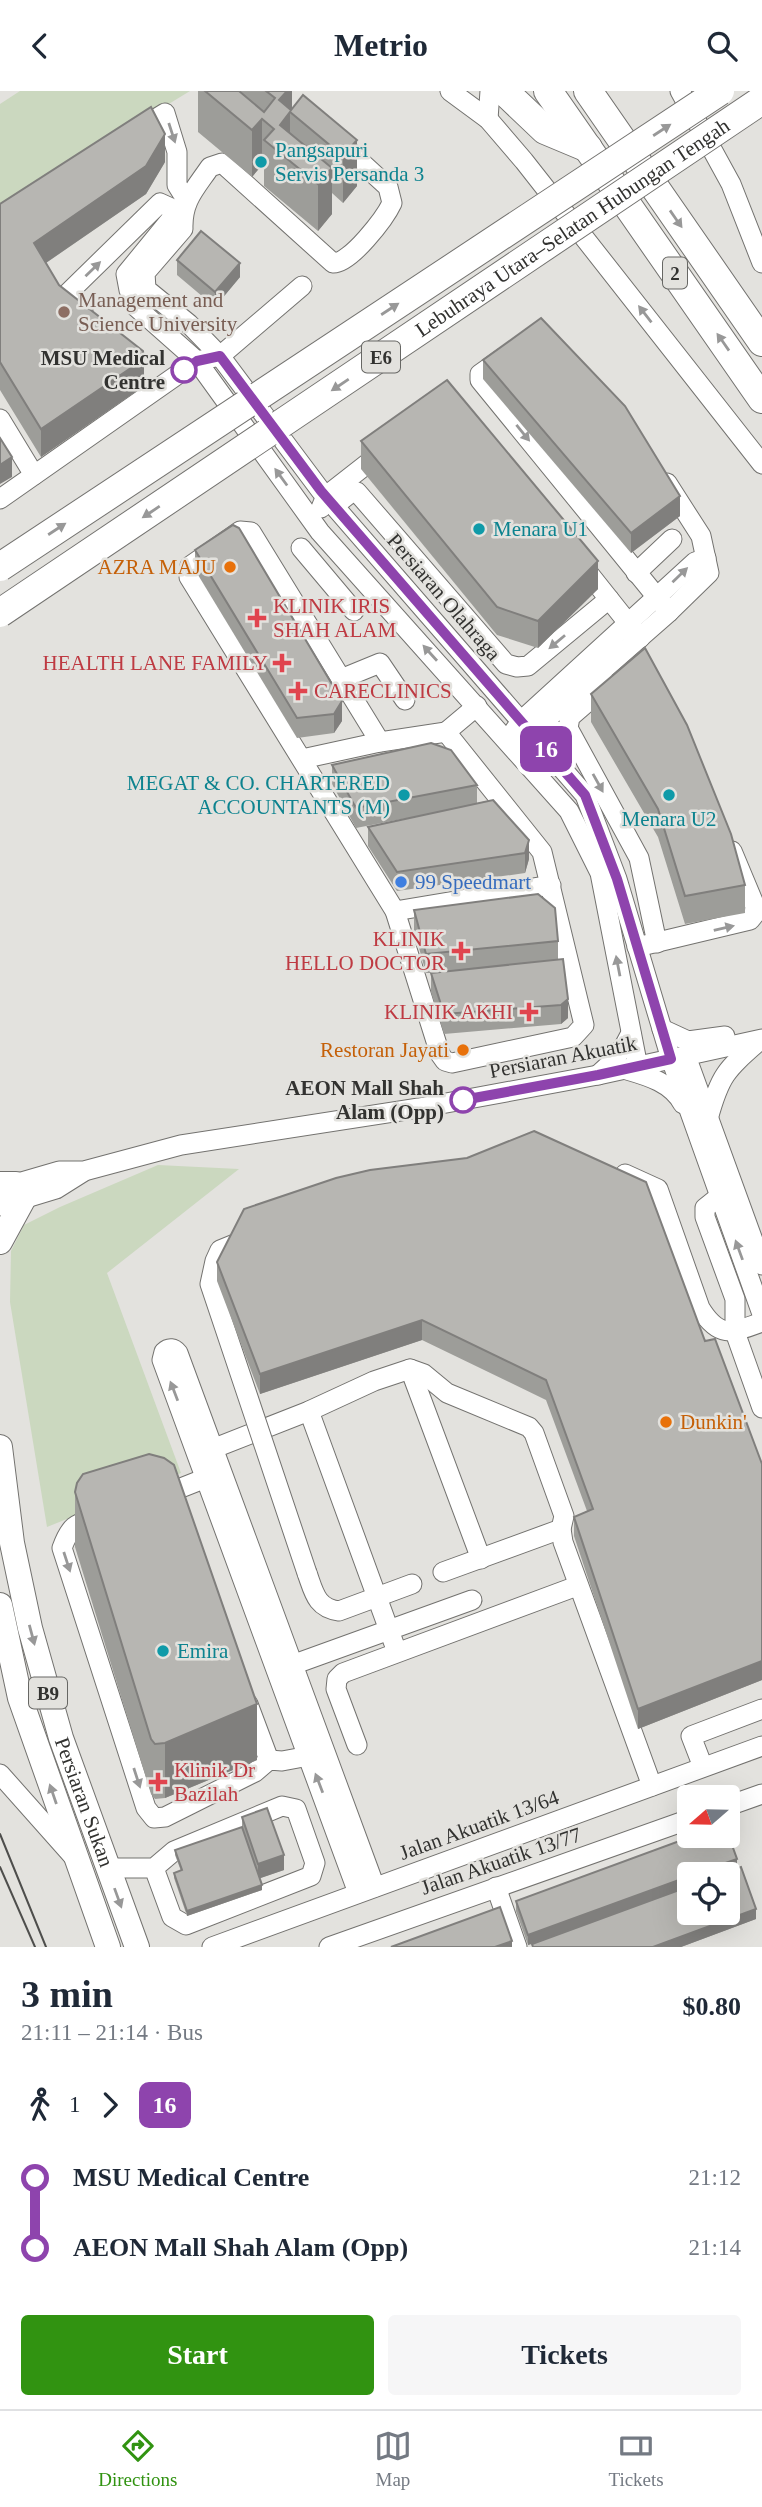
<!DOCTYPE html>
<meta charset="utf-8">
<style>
:root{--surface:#fff;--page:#f6f6f7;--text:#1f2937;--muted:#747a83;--line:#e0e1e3;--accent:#319311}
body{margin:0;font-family:"Times New Roman",serif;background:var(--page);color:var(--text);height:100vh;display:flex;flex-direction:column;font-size:26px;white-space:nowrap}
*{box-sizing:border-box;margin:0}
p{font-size:23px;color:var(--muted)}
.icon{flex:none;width:38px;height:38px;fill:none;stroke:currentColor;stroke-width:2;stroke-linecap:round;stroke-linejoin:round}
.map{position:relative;height:1856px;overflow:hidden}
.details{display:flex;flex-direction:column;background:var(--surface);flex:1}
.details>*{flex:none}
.badge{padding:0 14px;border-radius:10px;font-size:24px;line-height:46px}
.needle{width:46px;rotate:250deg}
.tools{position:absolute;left:677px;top:1694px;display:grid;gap:14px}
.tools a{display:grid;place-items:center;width:63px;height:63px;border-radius:7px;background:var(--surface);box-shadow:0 7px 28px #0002;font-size:35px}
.map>.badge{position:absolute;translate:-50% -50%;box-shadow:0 0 0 4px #fff}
.legs{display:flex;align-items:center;gap:10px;height:77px;padding:0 21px;font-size:23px}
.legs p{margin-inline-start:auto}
.summary{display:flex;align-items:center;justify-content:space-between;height:119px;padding:0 21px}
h1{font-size:38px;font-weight:800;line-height:52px}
.button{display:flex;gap:14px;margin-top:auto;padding:14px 21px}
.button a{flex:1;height:80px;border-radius:7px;background:var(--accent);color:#fff;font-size:28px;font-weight:800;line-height:80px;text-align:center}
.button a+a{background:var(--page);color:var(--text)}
ul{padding:0 21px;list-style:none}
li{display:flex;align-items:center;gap:24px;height:70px;font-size:26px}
li i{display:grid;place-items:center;width:10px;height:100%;margin:0 9px;background:currentColor}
li i::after{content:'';width:18px;height:18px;margin:-9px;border:5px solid;border-radius:50%;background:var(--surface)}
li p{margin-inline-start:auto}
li:first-child i{background:linear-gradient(#0000 50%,currentColor 0)}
li:last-child i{background:linear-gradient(currentColor 50%,#0000 0)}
header{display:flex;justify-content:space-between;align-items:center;height:91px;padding:0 21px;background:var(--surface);font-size:32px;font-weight:800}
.dock{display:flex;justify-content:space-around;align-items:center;height:98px;border-top:2px solid var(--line);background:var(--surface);font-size:19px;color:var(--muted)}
.dock a{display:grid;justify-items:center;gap:4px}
.dock .active{color:var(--accent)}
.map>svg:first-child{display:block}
.green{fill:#cbd8bf}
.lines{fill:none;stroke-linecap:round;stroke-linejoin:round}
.minor-casing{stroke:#73726f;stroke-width:21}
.major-casing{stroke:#73726f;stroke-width:26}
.highway-casing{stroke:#73726f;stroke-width:30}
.minor{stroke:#fff;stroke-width:19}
.major{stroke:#fff;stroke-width:24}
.highway{stroke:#fff;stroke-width:28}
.tram{stroke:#4e4e4c;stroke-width:2}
.minor-bridge-casing{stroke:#73726f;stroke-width:21;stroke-linecap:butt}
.highway-bridge-casing{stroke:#73726f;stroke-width:30;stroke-linecap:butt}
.minor-bridge{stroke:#fff;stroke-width:19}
.highway-bridge{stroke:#fff;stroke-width:28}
.wall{fill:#9d9d99}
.shaded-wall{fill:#807f7d}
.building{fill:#b7b6b2;stroke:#807f7d;stroke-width:2}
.oneway{fill:#989898}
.line-1-casing{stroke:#fff;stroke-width:16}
.line-1{stroke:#8e44ad;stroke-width:10}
.culture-dot{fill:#0f9aa8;stroke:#e3e2de;stroke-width:2.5}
.education-dot{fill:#8d6e63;stroke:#e3e2de;stroke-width:2.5}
.stop-1-dot{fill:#fff;stroke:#8e44ad;stroke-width:3.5}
.food-dot{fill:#e8710a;stroke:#e3e2de;stroke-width:2.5}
.health-dot{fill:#e0444e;stroke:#e3e2de;stroke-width:2.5}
.shop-dot{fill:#3f7fe0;stroke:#e3e2de;stroke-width:2.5}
.labels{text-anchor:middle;stroke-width:5;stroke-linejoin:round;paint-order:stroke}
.shield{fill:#e3e2de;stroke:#676764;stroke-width:2}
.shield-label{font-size:19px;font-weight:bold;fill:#323230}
.culture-label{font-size:21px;fill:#0d838f;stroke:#e3e2de;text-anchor:start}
.street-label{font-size:21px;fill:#323230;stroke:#e3e2de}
.education-label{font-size:21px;fill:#785e54;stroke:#e3e2de;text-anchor:start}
.stop-label{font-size:21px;font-weight:bold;fill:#323230;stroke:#e3e2de;text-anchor:end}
.food-label{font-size:21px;fill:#c56008;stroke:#e3e2de;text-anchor:end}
.health-label{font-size:21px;fill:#be3a42;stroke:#e3e2de;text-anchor:start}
.shop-label{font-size:21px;fill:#366cbe;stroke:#e3e2de;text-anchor:start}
</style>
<header><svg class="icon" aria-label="back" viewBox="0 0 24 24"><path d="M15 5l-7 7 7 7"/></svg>Metrio<svg class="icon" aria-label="search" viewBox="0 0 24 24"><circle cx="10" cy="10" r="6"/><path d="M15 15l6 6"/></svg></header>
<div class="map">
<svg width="762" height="1856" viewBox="0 0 762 1856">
<rect width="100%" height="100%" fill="#e3e2de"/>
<!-- green -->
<g class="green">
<polygon points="20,0 190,0 0,116 0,13"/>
<polygon points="158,1074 239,1078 107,1182 181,1382 47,1436 10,1211 11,1160 24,1134 60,1116"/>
</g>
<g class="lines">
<defs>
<g id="minor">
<polyline points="450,0 488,28 524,70 762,373"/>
<polyline points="680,0 731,93 762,172"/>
<polyline points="488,28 490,0"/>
<polyline points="134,41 165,22 177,61 177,94 187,110"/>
<path d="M 339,51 L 388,96 L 392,112 C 385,127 350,173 333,172 L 222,72 L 210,76 C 195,98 182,110 183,138 L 145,182 L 146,198 L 189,233 L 220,265 L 321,400 L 585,704 L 617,788 L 671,968 L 762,1223"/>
<polyline points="182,122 171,128 126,183 129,199 136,216 197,270 320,441 569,720 600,782 638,976"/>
<polyline points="83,219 67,203 160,112 182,122"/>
<polyline points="504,266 480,283 480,289 669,521"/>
<polyline points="0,328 34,384"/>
<polyline points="0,408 197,270 220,265 302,195"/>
<polyline points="334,415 353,400 357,401 506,573 517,576 528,575 609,508"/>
<polyline points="321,417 326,405 381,362"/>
<polyline points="301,457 354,520"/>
<polyline points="582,474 640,547"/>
<polyline points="636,482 672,448"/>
<polyline points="341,588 380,572 405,609"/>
<polyline points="608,593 570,626 568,637 639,767 657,852"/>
<polyline points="514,640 522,629 695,471 706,467"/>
<polyline points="446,641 477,615"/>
<polyline points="520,646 532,641 669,521 709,482 701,445 667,392"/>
<polyline points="380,651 251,441 240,440 190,475 189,486 395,820 440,963 445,970 452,972 573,946 584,934 542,761 446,641"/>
<polyline points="302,668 380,651 446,641"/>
<polyline points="395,820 551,794"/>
<polyline points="637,856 750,829 754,824 755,815 732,760"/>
<polyline points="662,938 688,950 725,945"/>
<polyline points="686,965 762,1174"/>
<path d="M 627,979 C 648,985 672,992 683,1013"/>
<path d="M 598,984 C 612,972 623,960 631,942"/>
<path d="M 708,1028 C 720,984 726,979 759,950"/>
<path d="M 625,1083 L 658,1098 L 700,1217 C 719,1248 732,1242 762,1231"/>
<polyline points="4,1096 59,1080 84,1080 181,1054 419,1017 598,984 762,948"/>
<polyline points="720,1105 705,1117 705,1126 735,1208 735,1241 762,1317"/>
<polyline points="0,1115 56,1098 83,1081"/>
<polyline points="410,1278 481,1468"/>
<polyline points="309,1320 397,1561"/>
<polyline points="202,1362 309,1320 374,1290 410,1278 424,1283 447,1302 529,1336 534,1342 564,1425 561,1438 563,1451 652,1695"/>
<polyline points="158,1406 206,1387"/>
<path d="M 96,1426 C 75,1433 70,1435 62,1457 L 146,1717 L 154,1727 L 165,1726 L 255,1681 L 269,1669 L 282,1670 L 309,1665"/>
<polyline points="443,1481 561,1438"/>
<path d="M 307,1482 C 314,1501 316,1517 339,1520 L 412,1493"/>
<polyline points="281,1578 472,1509"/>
<polyline points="248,1613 269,1669"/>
<polyline points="357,1654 336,1598 337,1588 343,1582 577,1495"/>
<polyline points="703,1676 691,1645 762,1618"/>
<polyline points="0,1683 72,1764"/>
<polyline points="728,1715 762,1703"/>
<polyline points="107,1777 154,1777 174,1760 282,1715 296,1718 315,1772 311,1785 186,1834 172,1826 154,1777"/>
<polyline points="496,1796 517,1856"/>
<path d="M 358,1802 L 162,1269 L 164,1261 C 169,1256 174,1257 178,1262 L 375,1796"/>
<polyline points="212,1856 762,1655"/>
<polyline points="329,1856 690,1728"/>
</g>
<g id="major">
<polyline points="0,1093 16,1093"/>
<polyline points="0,1151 24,1107"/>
<path id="s1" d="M 0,1356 L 12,1452 L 30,1537 L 61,1647 L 137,1856"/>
<polyline points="0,1514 20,1607 108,1856"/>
</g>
<g id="highway">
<polyline points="504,0 545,39 588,57"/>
<polyline points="548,0 762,308"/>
<polyline points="588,0 762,251"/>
</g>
</defs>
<!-- minor casing -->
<use href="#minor" class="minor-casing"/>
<!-- major casing -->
<use href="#major" class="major-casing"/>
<!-- highway casing -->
<use href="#highway" class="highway-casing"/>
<!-- minor -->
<use href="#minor" class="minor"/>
<!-- major -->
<use href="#major" class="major"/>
<!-- highway -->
<use href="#highway" class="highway"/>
<!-- tram -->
<g class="tram">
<polyline points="0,1743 46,1856"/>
<polyline points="0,1776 35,1856"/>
</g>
<defs>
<polyline id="minor-bridge" points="247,1148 220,1159 215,1170 210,1193 307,1482"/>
<g id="highway-bridge">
<polyline points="0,476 720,0"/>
<path id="s2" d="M 0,522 L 762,9"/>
</g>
</defs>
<!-- minor-bridge casing -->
<use href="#minor-bridge" class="minor-bridge-casing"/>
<!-- highway-bridge casing -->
<use href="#highway-bridge" class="highway-bridge-casing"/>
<!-- minor-bridge -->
<use href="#minor-bridge" class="minor-bridge"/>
<!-- highway-bridge -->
<use href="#highway-bridge" class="highway-bridge"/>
</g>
<!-- wall -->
<g class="wall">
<polygon points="198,0 292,0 292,18 357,49 357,95 343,112 332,102 332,123 318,140 264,95 264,76 262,74 252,86 198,41"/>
<polygon points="165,71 146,103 46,172 59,194 144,295 41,366 0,299 0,113"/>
<polygon points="177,169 240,186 215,216 177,184"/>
<polygon points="483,269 680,425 631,462 483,288"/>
<polygon points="361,350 598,498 538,557 497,544 361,378"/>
<polygon points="195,459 342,630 334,642 297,647 195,479"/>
<polygon points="591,603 745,794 745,822 685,833 658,746 591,631"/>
<polygon points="332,674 477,694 477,712 493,709 529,768 525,782 397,800 368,755 368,736 407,727 356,737 332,693"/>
<polygon points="414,819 558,850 558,868 568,927 561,933 444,943 431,901 431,882 426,882 414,839"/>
<polygon points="217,1171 705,1250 762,1373 762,1589 638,1638 574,1445 574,1426 587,1420 546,1309 422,1249 260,1303 217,1190"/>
<polygon points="75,1401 257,1669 165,1707 155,1708 151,1703 75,1456"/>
<polygon points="242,1726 284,1779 260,1787 262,1799 187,1825 174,1787 174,1782 181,1780 175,1764 175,1759 242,1736"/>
<polygon points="737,1777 756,1828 681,1856 532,1856 532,1853 528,1854 516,1820 516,1810"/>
</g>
<!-- shaded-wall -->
<g class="shaded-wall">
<polygon points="287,0 292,0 292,23 290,21 290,68 280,61 279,9"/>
<polygon points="262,28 262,74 252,86 252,39"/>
<polygon points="165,43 165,71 146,103 34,180 34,152"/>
<polygon points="357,49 357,95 343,112 343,65"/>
<polygon points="332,77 332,123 318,140 318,93"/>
<polygon points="240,172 240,186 215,216 215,201"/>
<polygon points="144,268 144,295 41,366 41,338"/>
<polygon points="12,366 12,386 0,393 0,374"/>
<polygon points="680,405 680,425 631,462 631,442"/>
<polygon points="598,470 598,498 538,557 538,530"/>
<polygon points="342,610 342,630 334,642 334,623"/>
<polygon points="529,749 529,768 525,782 525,762"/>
<polygon points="568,908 568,927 561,933 561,914"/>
<polygon points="422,1229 422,1249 260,1303 260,1283"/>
<polygon points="762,1570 762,1589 638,1638 638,1618"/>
<polygon points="257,1613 257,1669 165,1707 165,1652"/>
<polygon points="284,1764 284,1779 258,1788 258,1773"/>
<polygon points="737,1768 737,1778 722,1783 694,1783"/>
<polygon points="690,1785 690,1795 528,1854 528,1844"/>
<polygon points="262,1794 262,1799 187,1825 187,1820"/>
<polygon points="756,1818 756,1828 681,1856 653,1856"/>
<polygon points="512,1850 512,1856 495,1856"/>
</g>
<!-- building -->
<g class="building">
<polygon points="205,0 239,0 264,21 275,7 266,0 287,0 279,9 291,19 303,4 357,49 343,65 290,21 280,34 332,77 318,93 264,49 274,38 262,28 252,39"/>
<polygon points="151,16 165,43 146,75 34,152 59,194 143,260 144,268 41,338 0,271 0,113"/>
<polygon points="201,140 240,172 215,201 177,169"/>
<polygon points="541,227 625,315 680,405 631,442 483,269"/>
<polygon points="447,289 598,470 538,530 497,516 361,350"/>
<polygon points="0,347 12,366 0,374"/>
<polygon points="233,434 239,437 342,610 334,623 297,627 195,459"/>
<polygon points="645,557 687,634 731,743 745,794 685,805 658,718 591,603"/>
<polygon points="431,652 451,659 477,694 356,717 332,674"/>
<polygon points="493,709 529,749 525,762 397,781 368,736"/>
<polygon points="538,803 555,817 558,850 426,863 414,819"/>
<polygon points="563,868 568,908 561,914 444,923 431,882"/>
<polygon points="534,1040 646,1091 705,1250 715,1248 762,1373 762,1570 638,1618 574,1426 593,1418 546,1289 422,1229 260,1283 217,1171 244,1118 336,1087 370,1079 467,1067"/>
<polygon points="149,1363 164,1367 174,1374 257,1613 165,1652 155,1653 151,1648 75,1401 77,1392 83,1383"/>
<polygon points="267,1717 284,1764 258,1773 242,1726"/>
<polygon points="242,1736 262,1794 187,1820 174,1782 182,1779 175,1759"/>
<polygon points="728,1743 737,1768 694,1783 690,1783 690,1785 528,1844 516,1810 693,1745 728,1745"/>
<polygon points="741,1776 756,1818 653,1856 533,1856 532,1853 690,1795 690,1822 728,1822 728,1783 721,1783"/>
<polygon points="500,1816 512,1850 495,1856 391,1856"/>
</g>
<!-- one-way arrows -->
<defs><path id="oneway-solid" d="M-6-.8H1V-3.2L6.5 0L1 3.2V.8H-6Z" transform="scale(1.75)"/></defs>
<g class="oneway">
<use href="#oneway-solid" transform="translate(662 39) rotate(-33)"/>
<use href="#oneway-solid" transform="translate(172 42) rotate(72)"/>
<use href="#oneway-solid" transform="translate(676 128) rotate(55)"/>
<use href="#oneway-solid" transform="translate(93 178) rotate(-44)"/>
<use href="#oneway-solid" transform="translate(390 218) rotate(-33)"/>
<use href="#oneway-solid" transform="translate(645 223) rotate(-128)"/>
<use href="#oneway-solid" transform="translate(723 251) rotate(-125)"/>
<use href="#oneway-solid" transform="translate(340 294) rotate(146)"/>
<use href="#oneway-solid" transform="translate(523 342) rotate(51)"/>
<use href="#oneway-solid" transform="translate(281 386) rotate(-126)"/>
<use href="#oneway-solid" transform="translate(151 421) rotate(146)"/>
<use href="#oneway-solid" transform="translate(57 438) rotate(-33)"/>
<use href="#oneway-solid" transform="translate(680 484) rotate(-44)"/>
<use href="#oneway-solid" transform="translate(557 551) rotate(140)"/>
<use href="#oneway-solid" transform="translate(430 562) rotate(-132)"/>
<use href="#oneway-solid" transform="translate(598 692) rotate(61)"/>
<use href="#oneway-solid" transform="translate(724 837) rotate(-13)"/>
<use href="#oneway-solid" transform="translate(618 875) rotate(-101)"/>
<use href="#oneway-solid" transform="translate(739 1159) rotate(-110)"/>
<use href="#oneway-solid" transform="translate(174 1300) rotate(-111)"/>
<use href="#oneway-solid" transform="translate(67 1471) rotate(72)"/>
<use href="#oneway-solid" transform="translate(32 1544) rotate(75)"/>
<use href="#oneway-solid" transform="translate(137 1687) rotate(72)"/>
<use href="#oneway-solid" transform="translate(319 1692) rotate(-111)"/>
<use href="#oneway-solid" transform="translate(53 1703) rotate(-109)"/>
<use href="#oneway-solid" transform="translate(118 1807) rotate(70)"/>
</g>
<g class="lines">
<defs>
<polyline id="line-1" points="184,279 197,270 220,265 321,400 585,704 617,788 671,968 598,984 463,1009"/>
</defs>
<!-- line-1 casing -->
<use href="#line-1" class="line-1-casing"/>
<!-- line-1 -->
<use href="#line-1" class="line-1"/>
</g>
<!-- markers -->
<g class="culture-dot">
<circle cx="261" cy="71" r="7"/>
<circle cx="479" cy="438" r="7"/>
<circle cx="404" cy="704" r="7"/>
<circle cx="669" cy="704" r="7"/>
<circle cx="163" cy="1560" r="7"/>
</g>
<circle class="education-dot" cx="64" cy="221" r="7"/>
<g class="stop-1-dot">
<circle cx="184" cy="279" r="12"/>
<circle cx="463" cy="1009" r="12"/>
</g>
<g class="food-dot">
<circle cx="230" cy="476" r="7"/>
<circle cx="463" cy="959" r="7"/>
<circle cx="666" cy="1331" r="7"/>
</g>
<g class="health-dot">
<path d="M253.5 516.5h7v7h7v7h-7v7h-7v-7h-7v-7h7z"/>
<path d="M278.5 561.5h7v7h7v7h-7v7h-7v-7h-7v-7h7z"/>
<path d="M294.5 589.5h7v7h7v7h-7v7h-7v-7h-7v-7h7z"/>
<path d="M457.5 849.5h7v7h7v7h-7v7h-7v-7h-7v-7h7z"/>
<path d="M525.5 910.5h7v7h7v7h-7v7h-7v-7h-7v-7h7z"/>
<path d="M154.5 1680.5h7v7h7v7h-7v7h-7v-7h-7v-7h7z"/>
</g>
<circle class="shop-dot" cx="401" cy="791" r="7"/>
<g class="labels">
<!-- shield labels -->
<g class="shield">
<rect x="663" y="166.5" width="24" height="31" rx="5"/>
<rect x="362" y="250.5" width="38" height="31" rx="5"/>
<rect x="29" y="1586.5" width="38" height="31" rx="5"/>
</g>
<g class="shield-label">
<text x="675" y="189">2</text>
<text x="381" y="273">E6</text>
<text x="48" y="1609">B9</text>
</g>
<!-- culture labels -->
<g class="culture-label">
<text x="275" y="66">Pangsapuri<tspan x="275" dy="24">Servis Persanda 3</tspan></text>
<text x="493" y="445">Menara U1</text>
<text x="390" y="699" text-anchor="end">MEGAT &amp; CO. CHARTERED<tspan x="390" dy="24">ACCOUNTANTS (M)</tspan></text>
<text x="669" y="735" text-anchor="middle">Menara U2</text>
<text x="177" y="1567">Emira</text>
</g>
<!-- street labels -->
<g class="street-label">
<text dy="7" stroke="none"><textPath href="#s2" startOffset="690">Lebuhraya Utara–Selatan Hubungan Tengah</textPath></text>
<text transform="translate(444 506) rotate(49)" y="7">Persiaran Olahraga</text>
<text transform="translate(563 966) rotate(-11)" y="7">Persiaran Akuatik</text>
<text dy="7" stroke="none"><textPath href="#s1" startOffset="366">Persiaran Sukan</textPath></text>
<text transform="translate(479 1734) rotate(-20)" y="7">Jalan Akuatik 13/64</text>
<text transform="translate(501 1770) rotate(-19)" y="7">Jalan Akuatik 13/77</text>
</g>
<!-- education labels -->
<g class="education-label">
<text x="78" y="216">Management and<tspan x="78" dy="24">Science University</tspan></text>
</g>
<!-- stop labels -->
<g class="stop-label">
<text x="165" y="274">MSU Medical<tspan x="165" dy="24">Centre</tspan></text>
<text x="444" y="1004">AEON Mall Shah<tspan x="444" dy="24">Alam (Opp)</tspan></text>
</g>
<!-- food labels -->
<g class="food-label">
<text x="216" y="483">AZRA MAJU</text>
<text x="449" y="966">Restoran Jayati</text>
<text x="680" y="1338" text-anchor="start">Dunkin'</text>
</g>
<!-- health labels -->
<g class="health-label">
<text x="273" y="522">KLINIK IRIS<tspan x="273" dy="24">SHAH ALAM</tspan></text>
<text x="268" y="579" text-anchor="end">HEALTH LANE FAMILY</text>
<text x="314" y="607">CARECLINICS</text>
<text x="445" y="855" text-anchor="end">KLINIK<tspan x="445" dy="24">HELLO DOCTOR</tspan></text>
<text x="513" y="928" text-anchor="end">KLINIK AKHI</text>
<text x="174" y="1686">Klinik Dr<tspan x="174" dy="24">Bazilah</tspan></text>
</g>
<!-- shop labels -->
<g class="shop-label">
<text x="415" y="798">99 Speedmart</text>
</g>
</g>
</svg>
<div class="tools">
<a><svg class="needle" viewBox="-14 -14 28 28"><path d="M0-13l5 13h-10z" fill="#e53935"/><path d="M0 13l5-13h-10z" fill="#747a83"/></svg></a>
<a><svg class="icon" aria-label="locate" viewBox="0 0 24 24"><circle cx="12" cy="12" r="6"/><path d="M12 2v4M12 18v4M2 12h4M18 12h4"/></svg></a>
</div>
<b class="badge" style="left:546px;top:658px;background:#8e44ad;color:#fff">16</b>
</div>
<section class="details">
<div class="summary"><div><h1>3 min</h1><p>21:11 – 21:14 · Bus</p></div><b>$0.80</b></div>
<div class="legs"><svg class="icon" aria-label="walk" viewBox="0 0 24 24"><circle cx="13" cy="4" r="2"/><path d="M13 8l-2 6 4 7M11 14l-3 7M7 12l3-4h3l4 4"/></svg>1<svg class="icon" aria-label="forward" viewBox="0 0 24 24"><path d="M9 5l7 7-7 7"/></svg><b class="badge" style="background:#8e44ad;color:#fff">16</b></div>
<ul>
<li><i style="color:#8e44ad"></i><b>MSU Medical Centre</b><p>21:12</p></li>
<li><i style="color:#8e44ad"></i><b>AEON Mall Shah Alam (Opp)</b><p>21:14</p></li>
</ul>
<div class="button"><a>Start</a><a>Tickets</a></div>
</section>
<nav class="dock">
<a class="active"><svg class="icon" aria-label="directions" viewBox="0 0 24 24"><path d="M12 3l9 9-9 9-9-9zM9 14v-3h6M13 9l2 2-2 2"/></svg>Directions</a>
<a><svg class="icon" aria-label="map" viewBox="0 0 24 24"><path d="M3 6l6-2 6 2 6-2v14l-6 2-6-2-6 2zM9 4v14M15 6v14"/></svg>Map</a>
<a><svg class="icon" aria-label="tickets" viewBox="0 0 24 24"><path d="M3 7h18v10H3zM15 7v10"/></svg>Tickets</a>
</nav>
